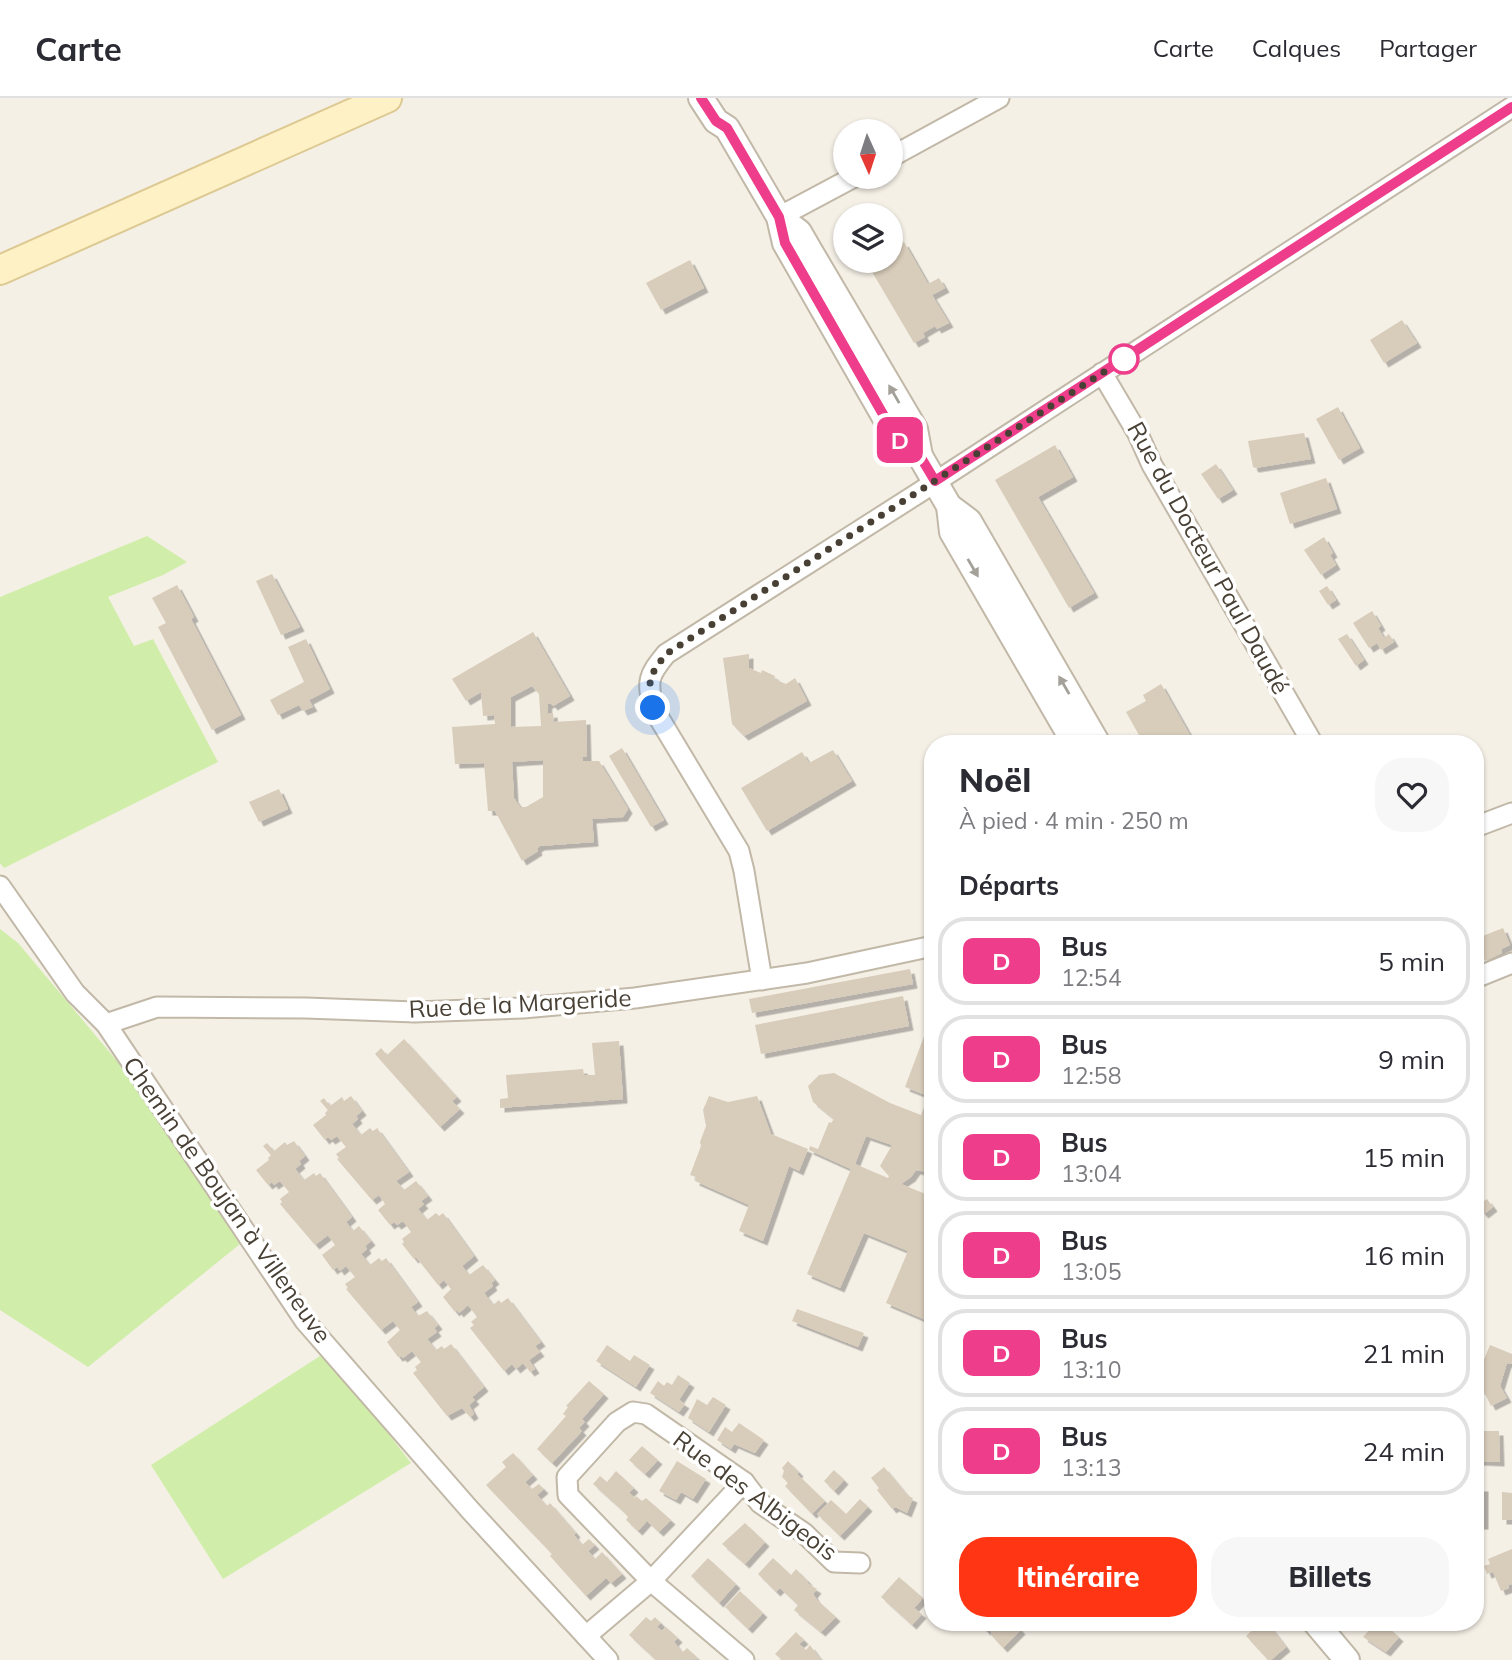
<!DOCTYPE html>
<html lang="fr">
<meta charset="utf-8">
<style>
:root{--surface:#fff;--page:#f7f7f7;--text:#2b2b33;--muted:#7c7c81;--line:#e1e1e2;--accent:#ff3513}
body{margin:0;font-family:Mulish,sans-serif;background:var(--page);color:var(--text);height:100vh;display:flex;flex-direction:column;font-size:26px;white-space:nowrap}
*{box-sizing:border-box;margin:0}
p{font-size:23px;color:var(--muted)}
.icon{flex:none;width:38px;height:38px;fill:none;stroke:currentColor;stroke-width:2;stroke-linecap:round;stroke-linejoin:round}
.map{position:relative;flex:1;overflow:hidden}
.panel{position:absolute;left:924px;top:637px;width:560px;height:896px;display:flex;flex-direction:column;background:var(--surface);border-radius:28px;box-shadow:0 2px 5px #0004}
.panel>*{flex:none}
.badge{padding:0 14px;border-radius:10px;font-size:24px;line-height:46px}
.needle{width:46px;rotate:177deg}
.controls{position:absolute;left:833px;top:21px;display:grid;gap:14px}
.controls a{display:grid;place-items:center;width:70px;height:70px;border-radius:50%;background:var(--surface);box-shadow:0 2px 5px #0004;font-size:35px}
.you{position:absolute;width:35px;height:35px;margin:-18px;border:5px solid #fff;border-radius:50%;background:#1a73e8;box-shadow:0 0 0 10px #1a73e833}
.map>.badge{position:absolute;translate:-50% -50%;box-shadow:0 0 0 4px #fff}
h2{padding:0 35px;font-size:26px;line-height:63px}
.round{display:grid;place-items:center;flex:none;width:74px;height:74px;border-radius:28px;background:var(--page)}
.overview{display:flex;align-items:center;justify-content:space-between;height:119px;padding:0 35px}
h1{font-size:33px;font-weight:800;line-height:52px}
.cta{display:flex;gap:14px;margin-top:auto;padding:14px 35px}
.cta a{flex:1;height:80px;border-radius:28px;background:var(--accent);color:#fff;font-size:28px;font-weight:800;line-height:80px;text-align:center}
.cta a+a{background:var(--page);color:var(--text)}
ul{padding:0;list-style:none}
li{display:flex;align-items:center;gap:21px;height:88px;margin:0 14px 10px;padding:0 21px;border:4px solid var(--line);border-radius:28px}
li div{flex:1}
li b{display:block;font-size:26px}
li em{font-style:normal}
li .badge{min-width:77px;font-weight:700;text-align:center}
header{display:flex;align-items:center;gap:42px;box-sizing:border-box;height:98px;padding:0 35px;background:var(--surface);border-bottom:2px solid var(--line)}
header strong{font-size:33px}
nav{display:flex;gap:38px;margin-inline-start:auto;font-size:24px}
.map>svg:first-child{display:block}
.green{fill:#d0eeaa}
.building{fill:#d8ccba;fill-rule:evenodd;filter:url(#shadow)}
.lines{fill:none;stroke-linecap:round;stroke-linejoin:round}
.minor-casing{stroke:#c1b8a7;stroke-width:23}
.tertiary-casing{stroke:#c1b8a7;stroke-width:28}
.secondary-casing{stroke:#ddc992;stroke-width:32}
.minor{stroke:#fff;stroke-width:19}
.tertiary{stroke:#fff;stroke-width:24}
.secondary{stroke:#fff1c6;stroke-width:28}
.oneway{fill:#a4a09a}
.line-casing{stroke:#fff;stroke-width:16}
.line{stroke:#ee3d8a;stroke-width:10}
.walk{stroke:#484034;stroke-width:7;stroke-dasharray:0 12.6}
.stop-dot{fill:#fff;stroke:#ee3d8a;stroke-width:3.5}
.labels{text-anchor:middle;stroke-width:7;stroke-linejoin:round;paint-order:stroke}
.street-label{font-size:24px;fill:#484034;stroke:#fff}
</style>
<header>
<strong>Carte</strong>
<nav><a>Carte</a><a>Calques</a><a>Partager</a></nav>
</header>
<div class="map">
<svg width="1512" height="1562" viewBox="0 0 1512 1562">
<defs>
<filter id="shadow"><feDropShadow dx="4.5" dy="4.5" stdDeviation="0" flood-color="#0004"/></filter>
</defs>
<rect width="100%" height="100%" fill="#f5f0e6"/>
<!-- green -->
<g class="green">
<polygon points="147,438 187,464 163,477 108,499 134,548 153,541 218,664 4,770 0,765 0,499"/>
<polygon points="0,831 18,845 117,963 240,1146 88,1269 0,1212"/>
<polygon points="320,1258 341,1274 411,1365 223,1481 151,1367"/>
</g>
<!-- building -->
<g class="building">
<polygon points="904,144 928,186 939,180 945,190 932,197 949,225 937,231 935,228 923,235 925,239 914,245 868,167 875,163 891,163 891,151"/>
<polygon points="690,162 704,190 661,212 646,185"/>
<polygon points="1402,222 1417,245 1384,265 1370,242"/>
<polygon points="1338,309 1360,350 1339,362 1316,321"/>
<polygon points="1304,335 1311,361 1255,370 1253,369 1248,343"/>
<polygon points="1055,347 1073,379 1038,399 1094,495 1069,510 995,382"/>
<polygon points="1216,366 1233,392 1218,401 1201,376"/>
<polygon points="1326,380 1337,411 1290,426 1280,395"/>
<polygon points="1324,439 1333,455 1330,457 1336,467 1321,477 1304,452"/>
<polygon points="272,476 300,529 281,537 256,483"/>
<polygon points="177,487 194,519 191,521 241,617 212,632 158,529 166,525 152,500"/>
<polygon points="1327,488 1336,502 1328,507 1319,493"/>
<polygon points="1372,513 1381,528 1378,530 1384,540 1389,536 1394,544 1381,552 1377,545 1369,550 1353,525"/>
<path d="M 533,534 L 570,598 L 553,608 L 551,605 L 548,606 L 547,616 L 553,615 L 554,624 L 586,622 L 587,659 L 582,659 L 583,663 L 599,663 L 628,711 L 623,719 L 592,721 L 594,744 L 540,748 L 537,750 L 538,753 L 522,763 L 495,713 L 488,713 L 484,665 L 455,666 L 452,629 L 495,626 L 494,617 L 483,618 L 481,594 L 466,603 L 452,581 ZM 532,588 L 539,596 L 541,628 L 511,629 L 511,599 ZM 543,662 L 543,699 L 526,709 L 520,709 L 514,700 L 512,664 Z"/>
<polygon points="1347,536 1364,562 1356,568 1338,541"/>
<polygon points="306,541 330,591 309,602 313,609 303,613 299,607 278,617 270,602 304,584 288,549"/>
<polygon points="749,556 749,570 761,575 762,572 775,578 774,581 786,586 795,580 807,603 744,638 732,626 723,560"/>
<polygon points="1161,586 1195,646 1144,646 1126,614 1146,603 1143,597"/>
<polygon points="622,650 664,722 651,729 609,658"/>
<polygon points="833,652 852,683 767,733 741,690 802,654 809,665"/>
<polygon points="279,691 288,711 259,724 249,704"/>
<polygon points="1503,830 1510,847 1501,851 1502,855 1485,863 1478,846 1475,847 1475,841"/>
<polygon points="910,871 913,886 752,915 749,901"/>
<polygon points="903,898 909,928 761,956 755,927"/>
<path d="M 929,925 L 933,927 L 933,1004 L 927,1019 L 933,1020 L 933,1075 L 916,1072 L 911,1079 L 901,1086 L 933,1099 L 933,1225 L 886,1205 L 908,1153 L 864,1135 L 840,1190 L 807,1176 L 851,1071 L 809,1052 L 810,1048 L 818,1051 L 829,1024 L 831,1025 L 834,1021 L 813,1004 L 808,988 L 819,977 L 834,975 L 890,1005 L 921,1017 L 928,998 L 905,989 ZM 866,1038 L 892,1047 L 880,1068 L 889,1078 L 888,1080 L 855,1066 Z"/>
<polygon points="404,941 457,999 452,1003 460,1011 440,1029 375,956 381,950 387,957"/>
<polygon points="619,943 623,1001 500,1010 500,1001 508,1000 506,977 583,971 584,977 595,977 592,945"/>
<polygon points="351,998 362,1013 356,1018 358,1021 352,1026 361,1037 370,1030 373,1033 377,1030 409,1074 396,1083 404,1092 416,1083 428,1098 421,1103 424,1106 418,1111 427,1122 436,1115 439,1118 443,1115 474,1158 462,1168 469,1177 483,1167 495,1182 491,1185 493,1188 484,1195 493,1207 499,1202 501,1205 508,1200 541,1244 535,1248 540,1254 529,1262 535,1271 530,1274 523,1265 516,1271 512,1266 504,1273 470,1230 474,1227 471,1224 477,1219 468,1207 459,1215 457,1212 455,1214 443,1199 451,1191 444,1182 438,1187 416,1159 414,1161 402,1146 404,1144 402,1141 411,1134 403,1123 397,1127 394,1124 390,1127 378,1112 385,1106 379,1097 372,1102 337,1061 339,1060 336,1056 346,1049 337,1038 331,1042 328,1039 325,1042 313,1027 326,1017 325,1015 328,1012 320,1003 324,1000 330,1008 342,999 344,1003"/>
<polygon points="709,998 728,1004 757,998 771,1036 808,1051 799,1073 789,1068 763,1143 739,1133 749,1107 695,1083 696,1079 690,1077 701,1048 700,1044 706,1028 703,1012"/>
<polygon points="294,1043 305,1058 299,1063 301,1066 295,1071 304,1082 314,1075 316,1078 320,1075 352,1119 346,1124 353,1133 359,1128 371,1143 365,1148 367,1151 361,1156 370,1167 379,1160 382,1163 386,1160 418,1204 411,1209 418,1218 427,1213 438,1227 434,1230 437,1234 427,1241 436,1252 442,1248 444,1251 451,1246 484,1289 472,1299 475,1302 469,1307 474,1316 470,1319 462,1310 447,1318 413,1275 417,1272 415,1269 421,1264 412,1253 403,1260 401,1258 398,1259 387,1244 400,1232 393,1223 381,1232 346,1191 348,1190 345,1186 355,1179 346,1168 340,1173 337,1169 333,1172 322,1157 335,1147 328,1137 315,1147 280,1106 282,1104 280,1101 289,1094 280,1083 274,1087 272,1084 268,1087 256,1072 269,1062 268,1060 271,1057 263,1048 267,1045 274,1053 285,1044 287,1047"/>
<polygon points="1487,1101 1493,1109 1484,1116 1477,1108"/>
<polygon points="797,1211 864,1235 858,1249 792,1223"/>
<polygon points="607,1247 630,1263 634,1257 650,1267 636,1289 596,1263"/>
<polygon points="1490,1247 1512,1256 1512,1265 1511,1266 1507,1265 1500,1288 1507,1300 1491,1308 1483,1292 1476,1291 1478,1276"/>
<polygon points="678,1277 690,1285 679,1302 685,1306 679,1314 650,1295 658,1283 664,1288 667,1284 672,1287"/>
<polygon points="589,1283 604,1296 582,1321 585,1324 579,1330 582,1333 552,1365 537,1351 566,1318 563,1316 568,1309 566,1308"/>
<polygon points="713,1299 726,1307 709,1334 688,1320 697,1301 707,1307"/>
<polygon points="739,1325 764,1342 755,1355 734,1346 731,1351 717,1342 725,1329 732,1334"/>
<polygon points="1480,1333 1499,1333 1500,1364 1479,1363 1479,1355 1475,1355 1475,1340 1480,1340"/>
<polygon points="642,1348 658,1362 645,1376 629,1362"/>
<polygon points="513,1355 533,1377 525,1384 532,1391 539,1386 544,1391 537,1397 547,1408 550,1405 576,1435 574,1437 582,1447 589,1441 595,1447 588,1453 595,1461 602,1454 622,1476 611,1485 606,1480 586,1498 550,1458 552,1456 486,1387 506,1369 502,1364"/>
<polygon points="677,1363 706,1381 693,1401 681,1394 676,1402 659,1393"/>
<polygon points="788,1363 799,1374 797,1376 825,1403 812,1416 785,1388 788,1385 782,1379 784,1373 782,1370"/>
<polygon points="884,1369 908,1398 913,1400 907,1415 895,1409 892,1411 877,1392 879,1390 871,1380"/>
<polygon points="834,1372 844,1382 834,1393 824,1383"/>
<polygon points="616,1373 634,1390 629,1395 635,1400 636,1398 642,1403 646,1400 671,1422 659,1434 647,1423 638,1433 626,1422 628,1419 623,1413 593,1386 600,1378 607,1384"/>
<rect x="1475" y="1389" width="9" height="38"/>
<polygon points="1502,1394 1512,1395 1512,1422 1502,1422"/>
<polygon points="860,1401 868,1409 840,1438 817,1416 831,1402 846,1416"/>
<polygon points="745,1425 765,1444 745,1466 722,1446"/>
<polygon points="1512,1451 1512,1486 1508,1487 1509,1490 1501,1493 1493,1474 1487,1476 1484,1468 1490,1466 1488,1461"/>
<polygon points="708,1460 736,1486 719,1505 691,1478"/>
<polygon points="773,1460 791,1477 796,1471 808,1483 807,1485 817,1491 813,1496 817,1502 836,1519 821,1534 794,1512 798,1507 780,1490 776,1494 758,1476"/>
<polygon points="899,1479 923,1500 914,1510 922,1516 912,1527 881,1499"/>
<polygon points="740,1493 763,1515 748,1531 725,1509"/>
<polygon points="646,1519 651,1523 655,1519 661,1525 657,1529 662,1533 666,1529 678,1540 674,1544 678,1549 683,1554 687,1550 699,1561 656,1562 629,1537"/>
<polygon points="978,1524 1013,1524 1021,1532 1003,1550 991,1537 992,1535 988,1531 986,1533"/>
<polygon points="1261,1524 1267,1524 1286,1549 1271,1562 1268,1562 1246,1538"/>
<polygon points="1376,1524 1382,1524 1399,1539 1386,1554 1363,1539"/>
<polygon points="796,1534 804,1542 799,1546 806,1552 810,1547 821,1562 782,1562 775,1556"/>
</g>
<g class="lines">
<defs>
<g id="minor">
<polyline points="891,59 999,0"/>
<polyline points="779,119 854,79"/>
<polyline points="1102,275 1138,336 1152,367 1313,646"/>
<polyline points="1475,729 1512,715"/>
<polyline points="0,788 75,895 106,926 305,1223 470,1412 608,1562"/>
<polyline points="1475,880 1512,865"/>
<path d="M 762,882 L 744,773 L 739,753 L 653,610 C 647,582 648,578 666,556 L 920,394 L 1512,9"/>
<polyline points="106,926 157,909 306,910 415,914 523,910 635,900 807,875 933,848"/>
<polyline points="586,1538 651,1483 744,1384"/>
<polyline points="744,1562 651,1483 568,1397 567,1379 617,1324 633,1314 646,1316 744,1384 760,1405 804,1435 834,1464 860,1465"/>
</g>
<g id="tertiary">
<polyline points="701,0 716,23 727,30 779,119 785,145 896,339 920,358 949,408 969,423 1098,646"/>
<polyline points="779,119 799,134 810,153 915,331 920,358"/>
<polyline points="949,408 952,434 1075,646"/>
<polyline points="1315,1524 1347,1562"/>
</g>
<polyline id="secondary" points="0,172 387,0"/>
</defs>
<!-- minor casing -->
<use href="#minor" class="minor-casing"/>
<!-- tertiary casing -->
<use href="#tertiary" class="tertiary-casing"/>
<!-- secondary casing -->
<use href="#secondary" class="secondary-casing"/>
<!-- minor -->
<use href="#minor" class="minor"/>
<!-- tertiary -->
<use href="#tertiary" class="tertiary"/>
<!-- secondary -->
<use href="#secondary" class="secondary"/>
</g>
<!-- one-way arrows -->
<defs><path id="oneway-solid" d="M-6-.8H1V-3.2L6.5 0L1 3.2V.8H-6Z" transform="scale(1.75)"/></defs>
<g class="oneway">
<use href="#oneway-solid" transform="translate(894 296) rotate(-120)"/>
<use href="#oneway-solid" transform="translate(973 470) rotate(60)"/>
<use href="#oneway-solid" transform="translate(1064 587) rotate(-120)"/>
</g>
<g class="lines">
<defs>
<polyline id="line" points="701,0 716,23 727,30 779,119 785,145 896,339 920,358 935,383 1512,9"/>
</defs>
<!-- line casing -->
<use href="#line" class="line-casing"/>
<!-- line -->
<use href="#line" class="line"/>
<!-- walk -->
<path class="walk" d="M 653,610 C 647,582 649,578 666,556 L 1124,261"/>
</g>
<!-- markers -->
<circle class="stop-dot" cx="1124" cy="261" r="14"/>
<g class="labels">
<!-- street labels -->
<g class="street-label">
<text transform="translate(1208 460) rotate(61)" y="8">Rue du Docteur Paul Daudé</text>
<text transform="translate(520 906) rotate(-3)" y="8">Rue de la Margeride</text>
<text transform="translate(227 1102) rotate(55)" y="8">Chemin de Boujan à Villeneuve</text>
<text transform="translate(755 1398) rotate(37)" y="8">Rue des Albigeois</text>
</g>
</g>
</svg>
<div class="controls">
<a><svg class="needle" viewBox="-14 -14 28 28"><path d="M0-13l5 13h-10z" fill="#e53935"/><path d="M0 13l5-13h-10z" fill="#7c7c81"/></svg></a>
<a><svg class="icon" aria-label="layers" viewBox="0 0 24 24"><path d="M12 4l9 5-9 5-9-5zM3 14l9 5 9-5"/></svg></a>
</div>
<div class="you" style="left:653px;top:610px"></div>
<b class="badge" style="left:900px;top:342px;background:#ee3d8a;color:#fff">D</b>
<section class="panel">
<div class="overview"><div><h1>Noël</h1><p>À pied · 4 min · 250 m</p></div><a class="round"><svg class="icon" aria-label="heart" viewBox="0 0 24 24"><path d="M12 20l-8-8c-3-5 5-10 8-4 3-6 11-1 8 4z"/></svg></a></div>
<h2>Départs</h2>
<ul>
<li><span class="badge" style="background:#ee3d8a;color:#fff">D</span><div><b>Bus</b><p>12:54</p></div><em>5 min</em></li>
<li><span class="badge" style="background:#ee3d8a;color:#fff">D</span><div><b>Bus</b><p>12:58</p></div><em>9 min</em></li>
<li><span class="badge" style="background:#ee3d8a;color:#fff">D</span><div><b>Bus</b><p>13:04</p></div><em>15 min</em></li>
<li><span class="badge" style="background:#ee3d8a;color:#fff">D</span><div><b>Bus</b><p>13:05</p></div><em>16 min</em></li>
<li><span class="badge" style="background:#ee3d8a;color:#fff">D</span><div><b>Bus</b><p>13:10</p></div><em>21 min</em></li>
<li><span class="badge" style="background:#ee3d8a;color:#fff">D</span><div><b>Bus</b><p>13:13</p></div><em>24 min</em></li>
</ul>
<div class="cta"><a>Itinéraire</a><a>Billets</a></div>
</section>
</div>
